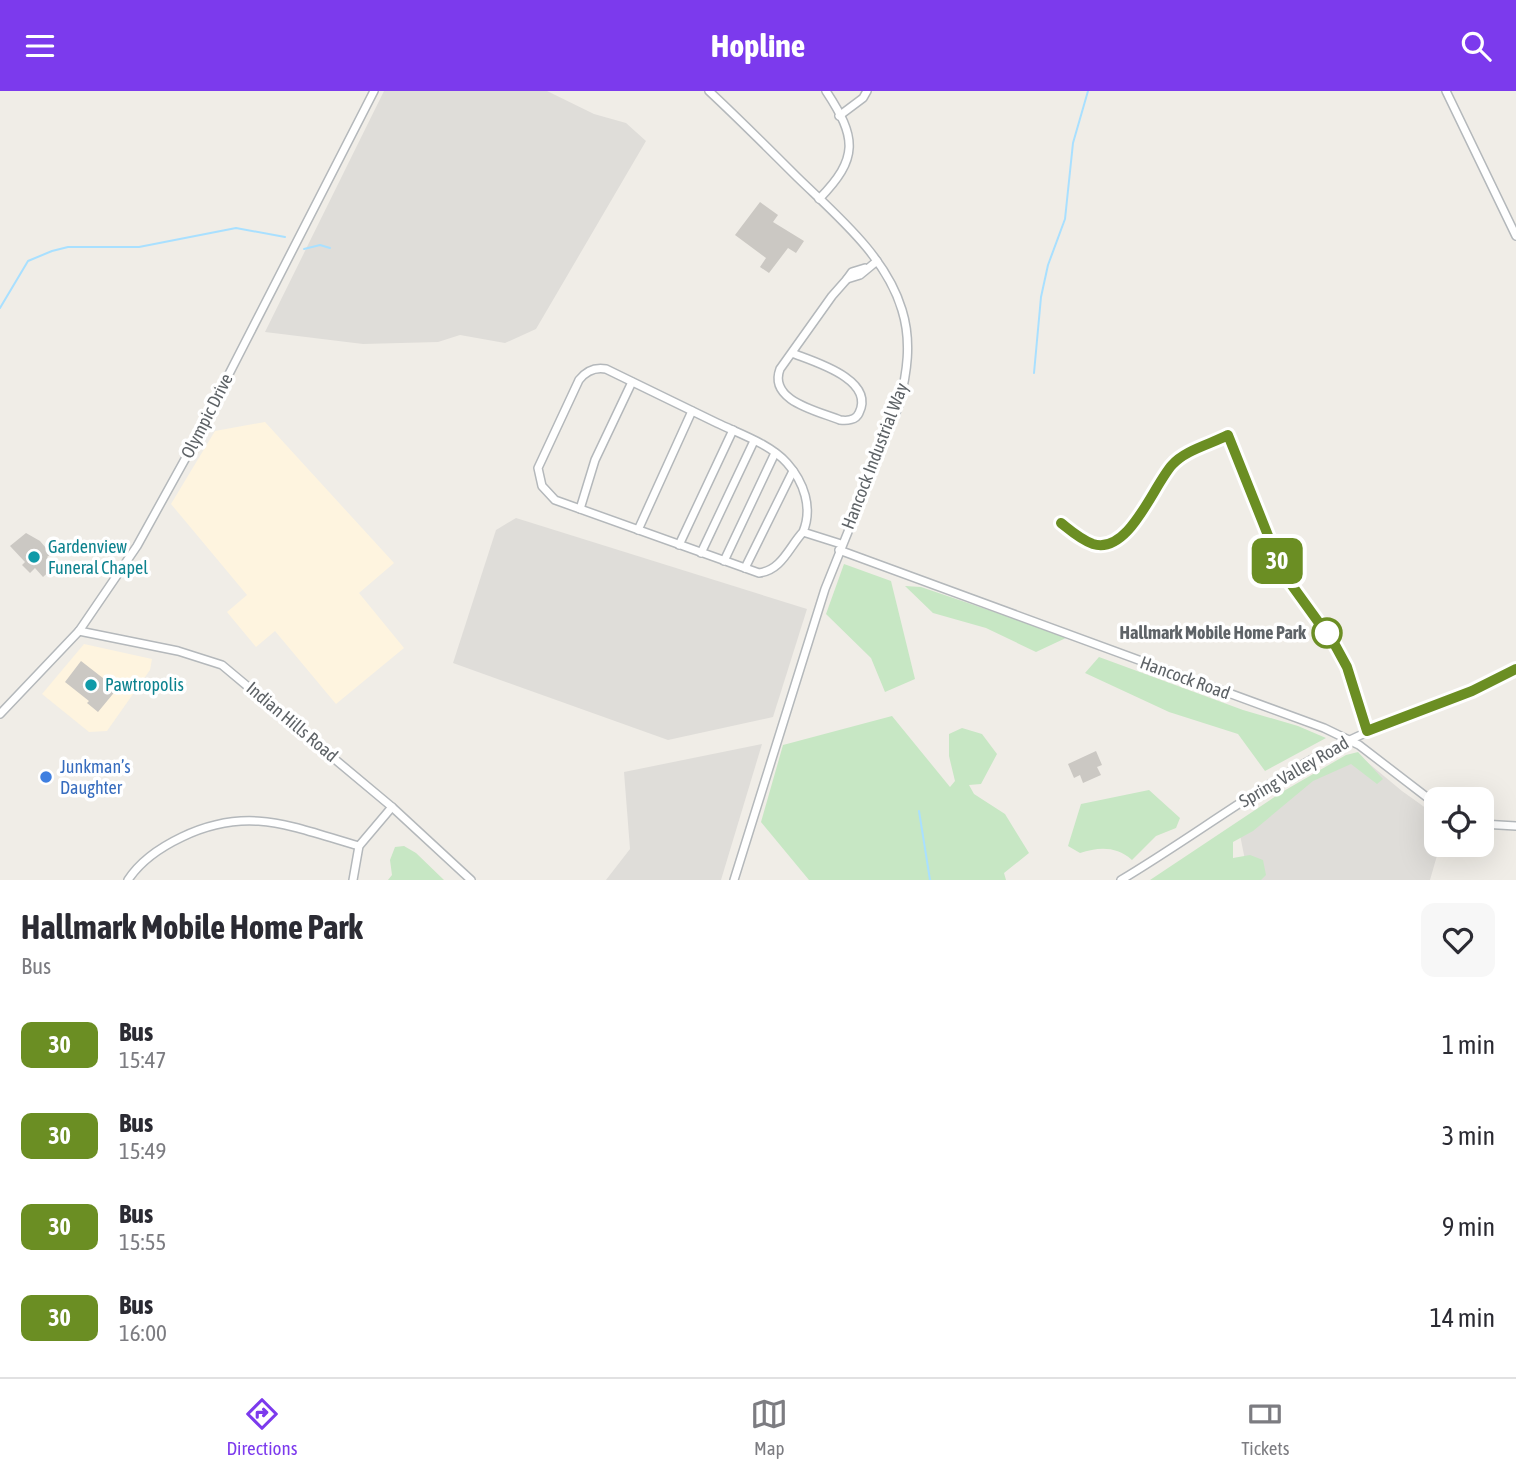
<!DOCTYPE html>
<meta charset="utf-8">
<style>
:root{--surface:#fff;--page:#f7f7f7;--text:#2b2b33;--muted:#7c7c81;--line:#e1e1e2;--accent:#7c3aed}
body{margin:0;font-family:"Asap Condensed",sans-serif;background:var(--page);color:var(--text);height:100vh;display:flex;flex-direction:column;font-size:26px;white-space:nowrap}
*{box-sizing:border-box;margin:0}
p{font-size:23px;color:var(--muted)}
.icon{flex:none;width:38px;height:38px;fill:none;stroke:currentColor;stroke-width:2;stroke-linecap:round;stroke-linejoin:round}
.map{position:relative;height:789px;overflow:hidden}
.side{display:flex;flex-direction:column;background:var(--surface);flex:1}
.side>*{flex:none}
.badge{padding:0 14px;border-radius:10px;font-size:24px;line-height:46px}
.controls{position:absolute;left:1424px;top:696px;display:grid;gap:14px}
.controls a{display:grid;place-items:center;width:70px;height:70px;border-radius:14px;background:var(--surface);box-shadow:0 7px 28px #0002;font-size:35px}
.map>.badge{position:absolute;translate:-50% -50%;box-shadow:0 0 0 4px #fff}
.round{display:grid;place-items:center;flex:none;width:74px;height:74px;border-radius:14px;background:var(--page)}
.headline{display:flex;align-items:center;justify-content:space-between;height:119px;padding:0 21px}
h1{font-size:33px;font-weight:700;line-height:52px}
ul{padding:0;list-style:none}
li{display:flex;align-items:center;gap:21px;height:91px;padding:0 21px}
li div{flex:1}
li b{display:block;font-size:26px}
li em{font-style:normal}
li .badge{min-width:77px;font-weight:700;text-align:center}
header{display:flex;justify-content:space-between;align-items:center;height:91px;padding:0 21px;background:var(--accent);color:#fff;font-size:32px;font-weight:700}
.dock{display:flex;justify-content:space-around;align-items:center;height:98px;border-top:2px solid var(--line);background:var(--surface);font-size:19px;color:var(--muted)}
.dock a{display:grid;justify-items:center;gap:4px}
.dock .selected{color:var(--accent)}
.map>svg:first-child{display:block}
.commercial{fill:#fef4df}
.industrial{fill:#dfddd9}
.green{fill:#c7e7c4}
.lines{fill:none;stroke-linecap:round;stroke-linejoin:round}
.stream{stroke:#a9e0ff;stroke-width:2}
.building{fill:#cbc8c3}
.minor-casing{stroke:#b4b8bb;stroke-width:10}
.minor{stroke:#fff;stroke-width:7}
.line-casing{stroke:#fff;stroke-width:16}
.line{stroke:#6b8e23;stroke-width:10}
.culture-dot{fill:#0f9aa8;stroke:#fff;stroke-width:2.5}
.stop-dot{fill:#fff;stroke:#6b8e23;stroke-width:3.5}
.shop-dot{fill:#3f7fe0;stroke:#fff;stroke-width:2.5}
.labels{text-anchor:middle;stroke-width:7;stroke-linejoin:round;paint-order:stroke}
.street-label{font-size:18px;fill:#5e6367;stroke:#fff}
.culture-label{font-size:18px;fill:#0d838f;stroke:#fff;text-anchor:start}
.stop-label{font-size:18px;font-weight:bold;fill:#5e6367;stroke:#fff;text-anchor:end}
.shop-label{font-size:18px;fill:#366cbe;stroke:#fff;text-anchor:start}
</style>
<header><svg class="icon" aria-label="menu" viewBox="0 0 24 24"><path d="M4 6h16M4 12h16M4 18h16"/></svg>Hopline<svg class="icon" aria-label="search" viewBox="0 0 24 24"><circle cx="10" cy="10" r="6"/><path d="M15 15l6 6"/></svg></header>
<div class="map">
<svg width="1516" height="789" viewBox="0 0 1516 789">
<rect width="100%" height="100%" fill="#f0ede7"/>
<!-- commercial -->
<g class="commercial">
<polygon points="265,331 394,472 359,502 404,557 336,613 275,540 256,556 227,521 247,504 171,413 215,340"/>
<polygon points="84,553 152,568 150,579 107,640 89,641 42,603"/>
</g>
<!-- industrial -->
<g class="industrial">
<polygon points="384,0 547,0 594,23 626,32 646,50 536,238 505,252 460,244 438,251 363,253 265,241"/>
<polygon points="516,427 807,518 773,626 668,649 453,572 496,439"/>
<polygon points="762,653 721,789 606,789 630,758 624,681"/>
<polygon points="1361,666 1402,700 1437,725 1437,754 1440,754 1430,789 1249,789 1238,734 1300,692"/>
</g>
<!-- green -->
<g class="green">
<polygon points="844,473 891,490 915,588 885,601 871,567 826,523"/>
<polygon points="905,495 921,496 1068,546 1036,561 986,537 933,522"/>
<polygon points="1099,566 1243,619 1298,635 1326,647 1265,680 1238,643 1169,621 1085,582"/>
<polygon points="892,625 950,696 955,690 949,665 949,643 962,637 982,643 997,663 981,693 969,694 974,703 1005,723 1029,762 1004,782 1006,789 809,789 761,731 783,654"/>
<polygon points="1358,661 1383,688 1377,693 1351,673 1313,690 1253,740 1233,751 1233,767 1250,764 1263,769 1266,784 1261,789 1150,789 1282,701 1346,664"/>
<path d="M 1149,699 L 1180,727 L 1176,737 L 1156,745 L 1132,769 C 1116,755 1099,756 1080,762 L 1068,755 L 1081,713 Z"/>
<polygon points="404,755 416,762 444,789 388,789 392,784 390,769 395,756"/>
</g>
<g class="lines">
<!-- stream -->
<g class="stream">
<polyline points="304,158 320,154 330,157"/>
<polyline points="0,217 28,170 52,160 68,156 139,156 236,137 285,146"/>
<polyline points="1034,282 1041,206 1048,174 1065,128 1073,52 1088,0"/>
<polyline points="919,720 930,789"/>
</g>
</g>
<!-- building -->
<g class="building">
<polygon points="760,111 778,124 773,131 804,150 796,162 788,157 769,182 760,176 766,167 735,144"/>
<polygon points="26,442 40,450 51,463 47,466 55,475 43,486 35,477 30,482 22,474 25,471 10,455"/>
<polygon points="81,570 117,598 98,621 87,612 89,610 65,591"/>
<polygon points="1096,660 1102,674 1097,676 1101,684 1083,692 1080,684 1074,687 1068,673"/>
</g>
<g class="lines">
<defs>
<g id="minor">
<path d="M 709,0 C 739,28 768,57 797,86 C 836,124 886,165 902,219 C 912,251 907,282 899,314 L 825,498 L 734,789"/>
<polyline points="1446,0 1516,145"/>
<polyline points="839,25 863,7 867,0"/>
<path d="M 819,108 C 859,67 857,47 826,0"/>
<polyline points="865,177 852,181 847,188 860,184 877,170"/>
<path d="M 792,262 C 812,270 876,288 859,322 C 856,329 847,330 840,329 C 818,320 768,310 780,278 L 832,205 L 847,188"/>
<polyline points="580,418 595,369 632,291"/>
<polyline points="638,439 692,320"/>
<path d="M 803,441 C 789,456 782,479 759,482 L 555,409 L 542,395 L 538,377 L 579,289 C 586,280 595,276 606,278 C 643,296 680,314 717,332 C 740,343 770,353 787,372 C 804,391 813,417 803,441 L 841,453"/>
<polyline points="679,454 733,339"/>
<polyline points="839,459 1324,637 1359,654 1437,714"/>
<polyline points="701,462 754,350"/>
<polyline points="724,470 775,362"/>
<polyline points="745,477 793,380"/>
<polyline points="79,540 178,560 222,574 392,716 471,789"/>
<polyline points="0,623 79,540 137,455 189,361 374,0"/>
<polyline points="1482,733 1516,735"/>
<path d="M 128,789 C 141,769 161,756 182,746 C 249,714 292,736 359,755"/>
<polyline points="353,789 359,755 392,716"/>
<path d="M 1121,789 C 1188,749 1251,701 1320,664 C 1383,630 1452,610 1516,578"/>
</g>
</defs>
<!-- minor casing -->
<use href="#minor" class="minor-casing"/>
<!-- minor -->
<use href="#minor" class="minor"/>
</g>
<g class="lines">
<defs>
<path id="line" d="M 1061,432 C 1071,440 1081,449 1093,453 C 1129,464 1153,395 1172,374 C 1185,359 1211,353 1228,344 L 1283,482 L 1335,554 L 1347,576 L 1367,640 L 1472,600 L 1516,578"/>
</defs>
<!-- line casing -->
<use href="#line" class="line-casing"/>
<!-- line -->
<use href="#line" class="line"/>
</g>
<!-- markers -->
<g class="culture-dot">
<circle cx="34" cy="466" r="7"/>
<circle cx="91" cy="594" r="7"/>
</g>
<circle class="stop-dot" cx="1327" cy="542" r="14"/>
<circle class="shop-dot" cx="46" cy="686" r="7"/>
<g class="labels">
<!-- street labels -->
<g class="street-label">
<text transform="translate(207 325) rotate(-63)" y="6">Olympic Drive</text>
<text transform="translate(875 365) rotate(-69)" y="6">Hancock Industrial Way</text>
<text transform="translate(1185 587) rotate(20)" y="6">Hancock Road</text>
<text transform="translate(292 631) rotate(40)" y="6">Indian Hills Road</text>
<text transform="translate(1294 681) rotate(-30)" y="6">Spring Valley Road</text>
</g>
<!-- culture labels -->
<g class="culture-label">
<text x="48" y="462">Gardenview<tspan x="48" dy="21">Funeral Chapel</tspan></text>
<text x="105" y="600">Pawtropolis</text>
</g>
<!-- stop labels -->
<g class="stop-label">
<text x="1306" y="548">Hallmark Mobile Home Park</text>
</g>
<!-- shop labels -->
<g class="shop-label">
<text x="60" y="682">Junkman’s<tspan x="60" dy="21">Daughter</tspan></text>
</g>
</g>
</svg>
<div class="controls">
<a><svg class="icon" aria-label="locate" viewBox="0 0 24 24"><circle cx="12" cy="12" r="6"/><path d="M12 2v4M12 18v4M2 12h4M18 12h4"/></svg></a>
</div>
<b class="badge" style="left:1277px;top:470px;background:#6b8e23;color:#fff">30</b>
</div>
<section class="side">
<div class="headline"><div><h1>Hallmark Mobile Home Park</h1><p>Bus</p></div><a class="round"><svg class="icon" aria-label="heart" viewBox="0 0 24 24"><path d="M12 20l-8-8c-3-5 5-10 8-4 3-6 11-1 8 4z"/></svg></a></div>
<ul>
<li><span class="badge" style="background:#6b8e23;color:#fff">30</span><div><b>Bus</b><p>15:47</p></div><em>1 min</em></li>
<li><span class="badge" style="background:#6b8e23;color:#fff">30</span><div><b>Bus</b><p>15:49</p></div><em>3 min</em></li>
<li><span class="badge" style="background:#6b8e23;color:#fff">30</span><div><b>Bus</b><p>15:55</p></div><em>9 min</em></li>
<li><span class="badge" style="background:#6b8e23;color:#fff">30</span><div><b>Bus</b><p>16:00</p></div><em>14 min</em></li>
</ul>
</section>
<nav class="dock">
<a class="selected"><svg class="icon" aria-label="directions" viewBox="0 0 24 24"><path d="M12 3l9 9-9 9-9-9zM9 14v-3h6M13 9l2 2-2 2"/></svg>Directions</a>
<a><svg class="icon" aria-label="map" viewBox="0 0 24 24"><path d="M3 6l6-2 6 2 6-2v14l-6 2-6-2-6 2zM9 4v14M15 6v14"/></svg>Map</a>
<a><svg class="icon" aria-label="tickets" viewBox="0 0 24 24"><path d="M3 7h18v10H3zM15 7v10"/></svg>Tickets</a>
</nav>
